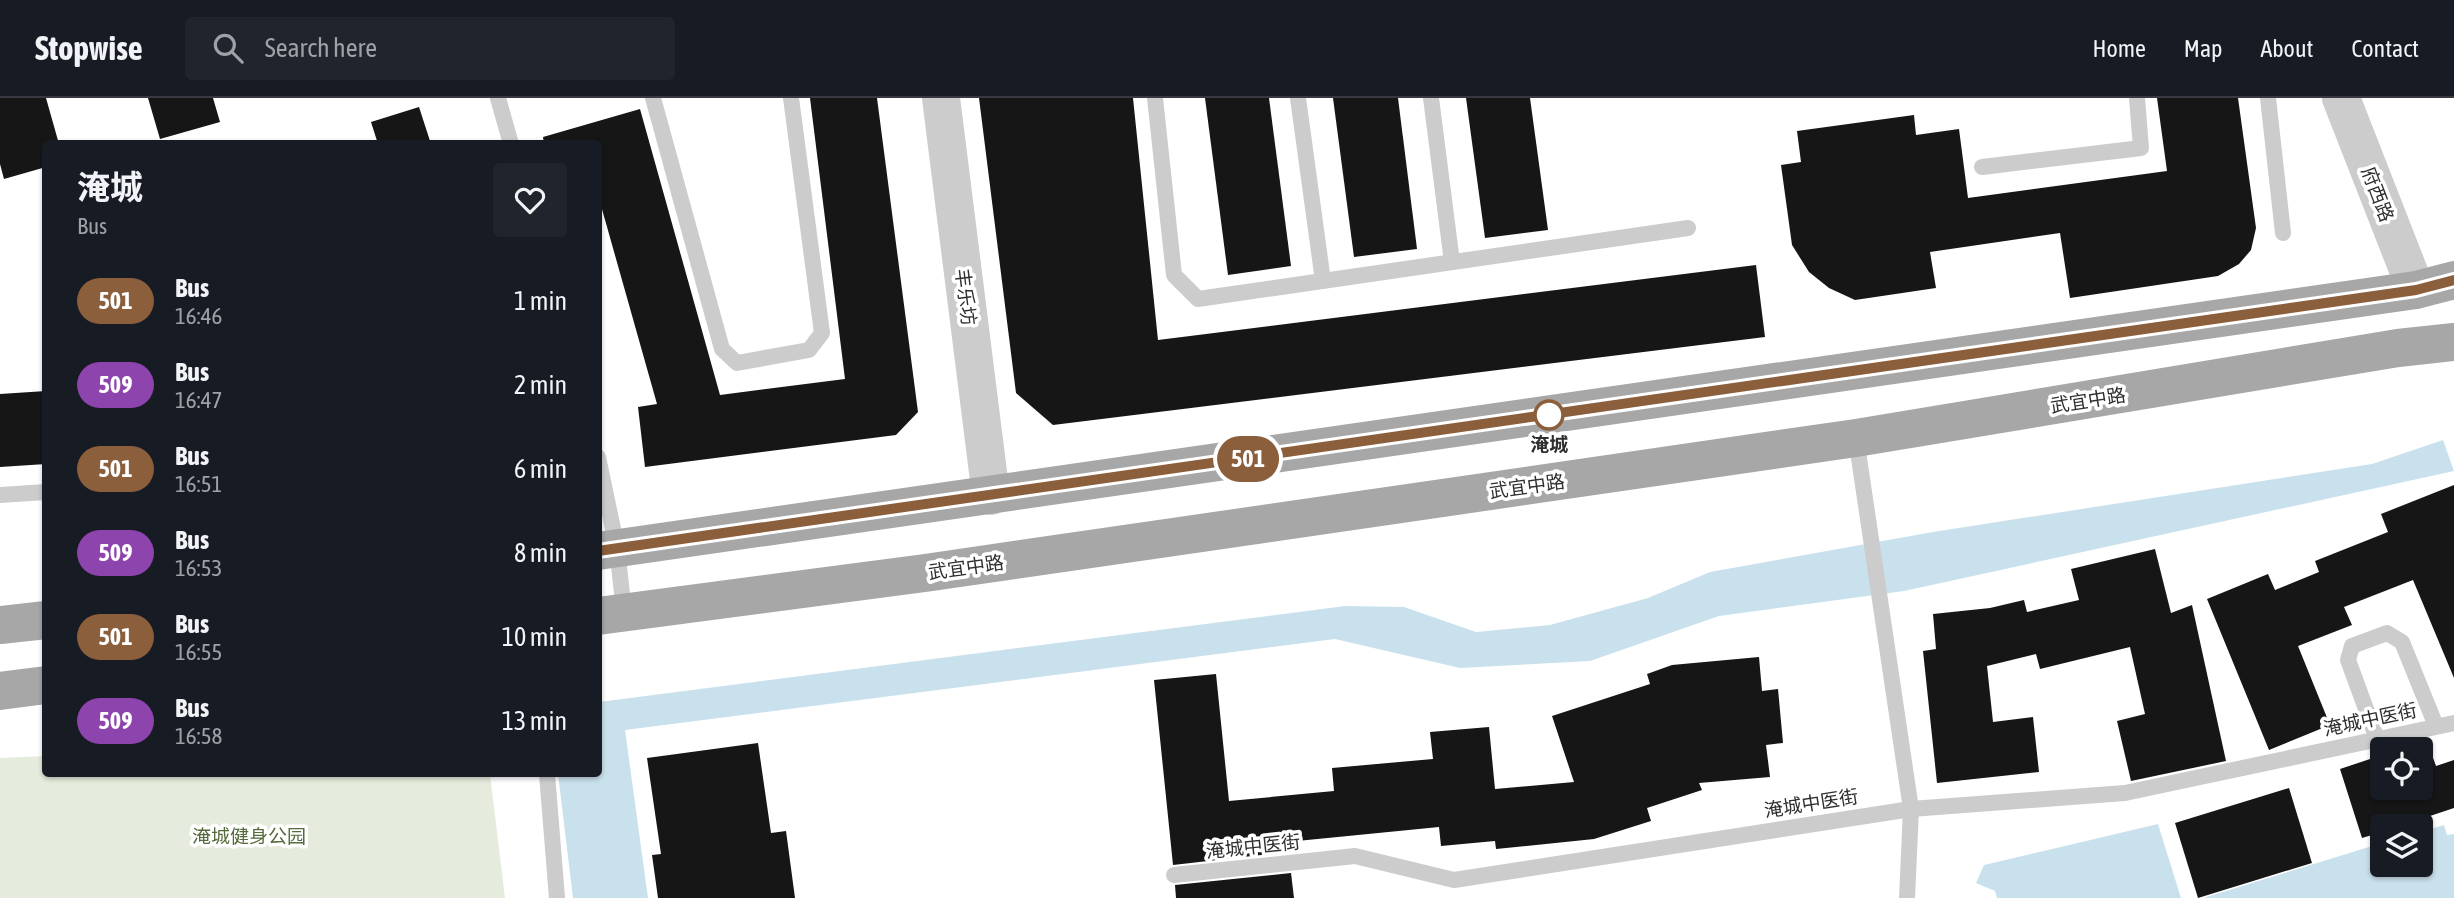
<!DOCTYPE html>
<meta charset="utf-8">
<style>
:root{--surface:#171b24;--page:#20242c;--text:#f1f3f6;--muted:#9ea1a6;--line:#363941}
body{margin:0;font-family:"Asap Condensed","Noto Sans SC",sans-serif;background:var(--page);color:var(--text);height:100vh;display:flex;flex-direction:column;font-size:26px;white-space:nowrap}
*{box-sizing:border-box;margin:0}
p{font-size:23px;color:var(--muted)}
.icon{flex:none;width:38px;height:38px;fill:none;stroke:currentColor;stroke-width:2;stroke-linecap:round;stroke-linejoin:round}
.map{position:relative;flex:1;overflow:hidden}
.panel{position:absolute;left:42px;top:42px;width:560px;height:637px;display:flex;flex-direction:column;background:var(--surface);border-radius:7px;box-shadow:0 2px 5px #0004}
.panel>*{flex:none}
.badge{padding:0 14px;border-radius:23px;font-size:24px;line-height:46px}
.tools{position:absolute;left:2370px;top:639px;display:grid;gap:14px}
.tools a{display:grid;place-items:center;width:63px;height:63px;border-radius:7px;background:var(--surface);box-shadow:0 2px 5px #0004;font-size:35px}
.map>.badge{position:absolute;translate:-50% -50%;box-shadow:0 0 0 4px #fff}
.round{display:grid;place-items:center;flex:none;width:74px;height:74px;border-radius:7px;background:var(--page)}
.headline{display:flex;align-items:center;justify-content:space-between;height:119px;padding:0 35px}
h1{font-size:33px;font-weight:700;line-height:52px}
ul{padding:0;list-style:none}
li{display:flex;align-items:center;gap:21px;height:84px;padding:0 35px}
li div{flex:1}
li b{display:block;font-size:26px}
li em{font-style:normal}
li .badge{min-width:77px;font-weight:700;text-align:center}
header{display:flex;align-items:center;gap:42px;box-sizing:border-box;height:98px;padding:0 35px;background:var(--surface);border-bottom:2px solid var(--line)}
header strong{font-size:33px}
nav{display:flex;gap:38px;margin-inline-start:auto;font-size:24px}
.search{width:490px;height:63px;background:var(--page);display:flex;align-items:center;gap:18px;box-sizing:border-box;padding:0 24px;border-radius:7px;color:var(--muted);font-size:26px}
.map>svg:first-child{display:block}
.green{fill:#e6ecdd}
.water{fill:#c9e1ec}
.building{fill:#161616}
.lines{fill:none;stroke-linecap:round;stroke-linejoin:round}
.service{stroke:#ccc;stroke-width:16}
.tertiary{stroke:#ccc;stroke-width:38}
.primary{stroke:#a7a7a7;stroke-width:38}
.line-casing{stroke:#fff;stroke-width:16}
.line{stroke:#8b5e3c;stroke-width:10}
.stop-dot{fill:#fff;stroke:#8b5e3c;stroke-width:3.5}
.labels{text-anchor:middle;stroke-width:7;stroke-linejoin:round;paint-order:stroke}
.street-label{font-size:19px;fill:#2f2f2f;stroke:#fff}
.stop-label{font-size:19px;font-weight:bold;fill:#2f2f2f;stroke:#fff}
.park-label{font-size:19px;fill:#556b3c;stroke:#fff}
</style>
<header>
<strong>Stopwise</strong>
<div class="search"><svg class="icon" aria-label="search" viewBox="0 0 24 24"><circle cx="10" cy="10" r="6"/><path d="M15 15l6 6"/></svg>Search here</div>
<nav><a>Home</a><a>Map</a><a>About</a><a>Contact</a></nav>
</header>
<div class="map">
<svg width="2454" height="800" viewBox="0 0 2454 800">
<rect width="100%" height="100%" fill="#fff"/>
<!-- green -->
<polygon class="green" points="45,658 46,676 490,676 505,800 0,800 0,660"/>
<!-- water -->
<g class="water">
<polygon points="2443,342 2454,373 1904,493 1719,518 1590,563 1460,570 1335,541 625,632 648,800 573,800 558,676 598,676 599,604 1345,508 1404,509 1476,534 1550,527 1648,500 1710,474 1933,434 2372,366"/>
<polygon points="2158,726 2181,800 1997,800 1995,793 1976,785 1984,767"/>
<polygon points="2444,727 2447,737 2454,736 2454,800 2203,800 2382,745 2382,766 2420,766 2420,734"/>
</g>
<!-- building -->
<g class="building">
<polygon points="0,0 46,0 59,46 46,46 46,69 4,81 0,66"/>
<polygon points="148,0 213,0 220,24 160,41"/>
<polygon points="810,0 877,0 918,314 896,337 645,369 638,309 657,306 598,97 598,46 544,46 543,39 640,11 720,297 845,281"/>
<polygon points="979,0 1133,0 1158,242 1756,167 1765,239 1053,327 1016,295"/>
<polygon points="1205,0 1269,0 1291,168 1228,177"/>
<polygon points="1333,0 1398,0 1417,151 1354,159"/>
<polygon points="1466,0 1530,0 1548,132 1485,140"/>
<polygon points="2157,0 2238,0 2256,130 2251,152 2239,166 2218,178 2070,200 2060,135 1930,154 1936,190 1855,202 1829,190 1809,174 1792,147 1781,67 1801,64 1797,33 1914,17 1916,37 1959,31 1968,100 2167,73"/>
<polygon points="419,9 431,46 378,46 371,24"/>
<polygon points="46,293 46,366 0,369 0,296"/>
<polygon points="2454,387 2454,580 2413,482 2344,509 2352,527 2298,548 2330,627 2269,652 2207,501 2268,476 2275,492 2319,474 2315,463 2388,434 2381,416"/>
<polygon points="2155,451 2171,515 2192,507 2226,663 2131,683 2117,623 2145,616 2130,549 2040,571 2036,556 1987,568 1993,624 2033,619 2039,674 1937,685 1923,553 1936,551 1933,516 1990,510 2024,502 2027,514 2079,502 2071,471"/>
<polygon points="1759,559 1762,593 1778,591 1783,645 1766,647 1770,679 1699,685 1702,692 1647,710 1651,723 1594,741 1496,751 1495,743 1441,748 1439,729 1287,744 1288,754 1173,767 1154,582 1216,576 1229,703 1334,693 1332,670 1433,661 1430,634 1489,629 1495,691 1574,684 1552,618 1650,586 1647,576 1672,567"/>
<polygon points="758,645 771,735 786,733 795,800 658,800 652,757 661,756 647,660"/>
<polygon points="2382,657 2382,690 2420,690 2420,661 2432,657 2436,668 2454,662 2454,710 2400,728 2382,728 2382,734 2362,740 2340,671"/>
<polygon points="2289,690 2312,765 2198,800 2175,725"/>
<polygon points="1291,775 1294,800 1176,800 1175,787"/>
</g>
<g class="lines">
<!-- service -->
<g class="service">
<polyline points="498,0 511,46"/>
<polyline points="653,0 722,251 737,265 809,252 822,235 791,0"/>
<polyline points="1155,0 1174,177 1198,201 1688,130"/>
<polyline points="1298,0 1323,183"/>
<polyline points="1431,0 1452,164"/>
<polyline points="2268,0 2283,135"/>
<polyline points="1982,69 2141,50 2137,0"/>
<polyline points="1856,340 1911,711 1907,800"/>
<polyline points="598,359 617,450 624,514"/>
<polyline points="0,397 46,394"/>
<polyline points="2377,641 2348,562 2352,548 2387,535 2402,544 2436,628"/>
<polyline points="547,676 557,800"/>
<polyline points="1174,777 1355,758 1454,782 1911,711 2125,695 2454,625"/>
</g>
<!-- tertiary -->
<g class="tertiary">
<polyline points="941,0 991,398"/>
<polyline points="2341,0 2416,192"/>
</g>
<!-- primary -->
<g class="primary">
<polyline points="598,453 2416,192 2454,182"/>
<polyline points="598,518 925,475 1856,340 2398,250 2454,244"/>
<polyline points="0,527 46,522"/>
<polyline points="0,593 46,587"/>
</g>
</g>
<g class="lines">
<defs>
<polyline id="line" points="598,453 2416,192 2454,182"/>
</defs>
<!-- line casing -->
<use href="#line" class="line-casing"/>
<!-- line -->
<use href="#line" class="line"/>
</g>
<!-- markers -->
<circle class="stop-dot" cx="1549" cy="317" r="14"/>
<g class="labels">
<!-- street labels -->
<g class="street-label">
<text transform="translate(2378 96) rotate(69)" y="7">府西路</text>
<text transform="translate(966 199) rotate(83)" y="7">丰乐坊</text>
<text transform="translate(2088 302) rotate(-9)" y="7">武宜中路</text>
<text transform="translate(1527 388) rotate(-8)" y="7">武宜中路</text>
<text transform="translate(966 469) rotate(-8)" y="7">武宜中路</text>
<text transform="translate(2370 621) rotate(-12)" y="7">淹城中医街</text>
<text transform="translate(1811 705) rotate(-9)" y="7">淹城中医街</text>
<text transform="translate(1253 748) rotate(-6)" y="7">淹城中医街</text>
</g>
<!-- stop labels -->
<g class="stop-label">
<text x="1549" y="353">淹城</text>
</g>
<!-- park labels -->
<g class="park-label">
<text x="249" y="745">淹城健身公园</text>
</g>
</g>
</svg>
<div class="tools">
<a><svg class="icon" aria-label="locate" viewBox="0 0 24 24"><circle cx="12" cy="12" r="6"/><path d="M12 2v4M12 18v4M2 12h4M18 12h4"/></svg></a>
<a><svg class="icon" aria-label="layers" viewBox="0 0 24 24"><path d="M12 4l9 5-9 5-9-5zM3 14l9 5 9-5"/></svg></a>
</div>
<b class="badge" style="left:1248px;top:361px;background:#8b5e3c;color:#fff">501</b>
<section class="panel">
<div class="headline"><div><h1>淹城</h1><p>Bus</p></div><a class="round"><svg class="icon" aria-label="heart" viewBox="0 0 24 24"><path d="M12 20l-8-8c-3-5 5-10 8-4 3-6 11-1 8 4z"/></svg></a></div>
<ul>
<li><span class="badge" style="background:#8b5e3c;color:#fff">501</span><div><b>Bus</b><p>16:46</p></div><em>1 min</em></li>
<li><span class="badge" style="background:#8e44ad;color:#fff">509</span><div><b>Bus</b><p>16:47</p></div><em>2 min</em></li>
<li><span class="badge" style="background:#8b5e3c;color:#fff">501</span><div><b>Bus</b><p>16:51</p></div><em>6 min</em></li>
<li><span class="badge" style="background:#8e44ad;color:#fff">509</span><div><b>Bus</b><p>16:53</p></div><em>8 min</em></li>
<li><span class="badge" style="background:#8b5e3c;color:#fff">501</span><div><b>Bus</b><p>16:55</p></div><em>10 min</em></li>
<li><span class="badge" style="background:#8e44ad;color:#fff">509</span><div><b>Bus</b><p>16:58</p></div><em>13 min</em></li>
</ul>
</section>
</div>
